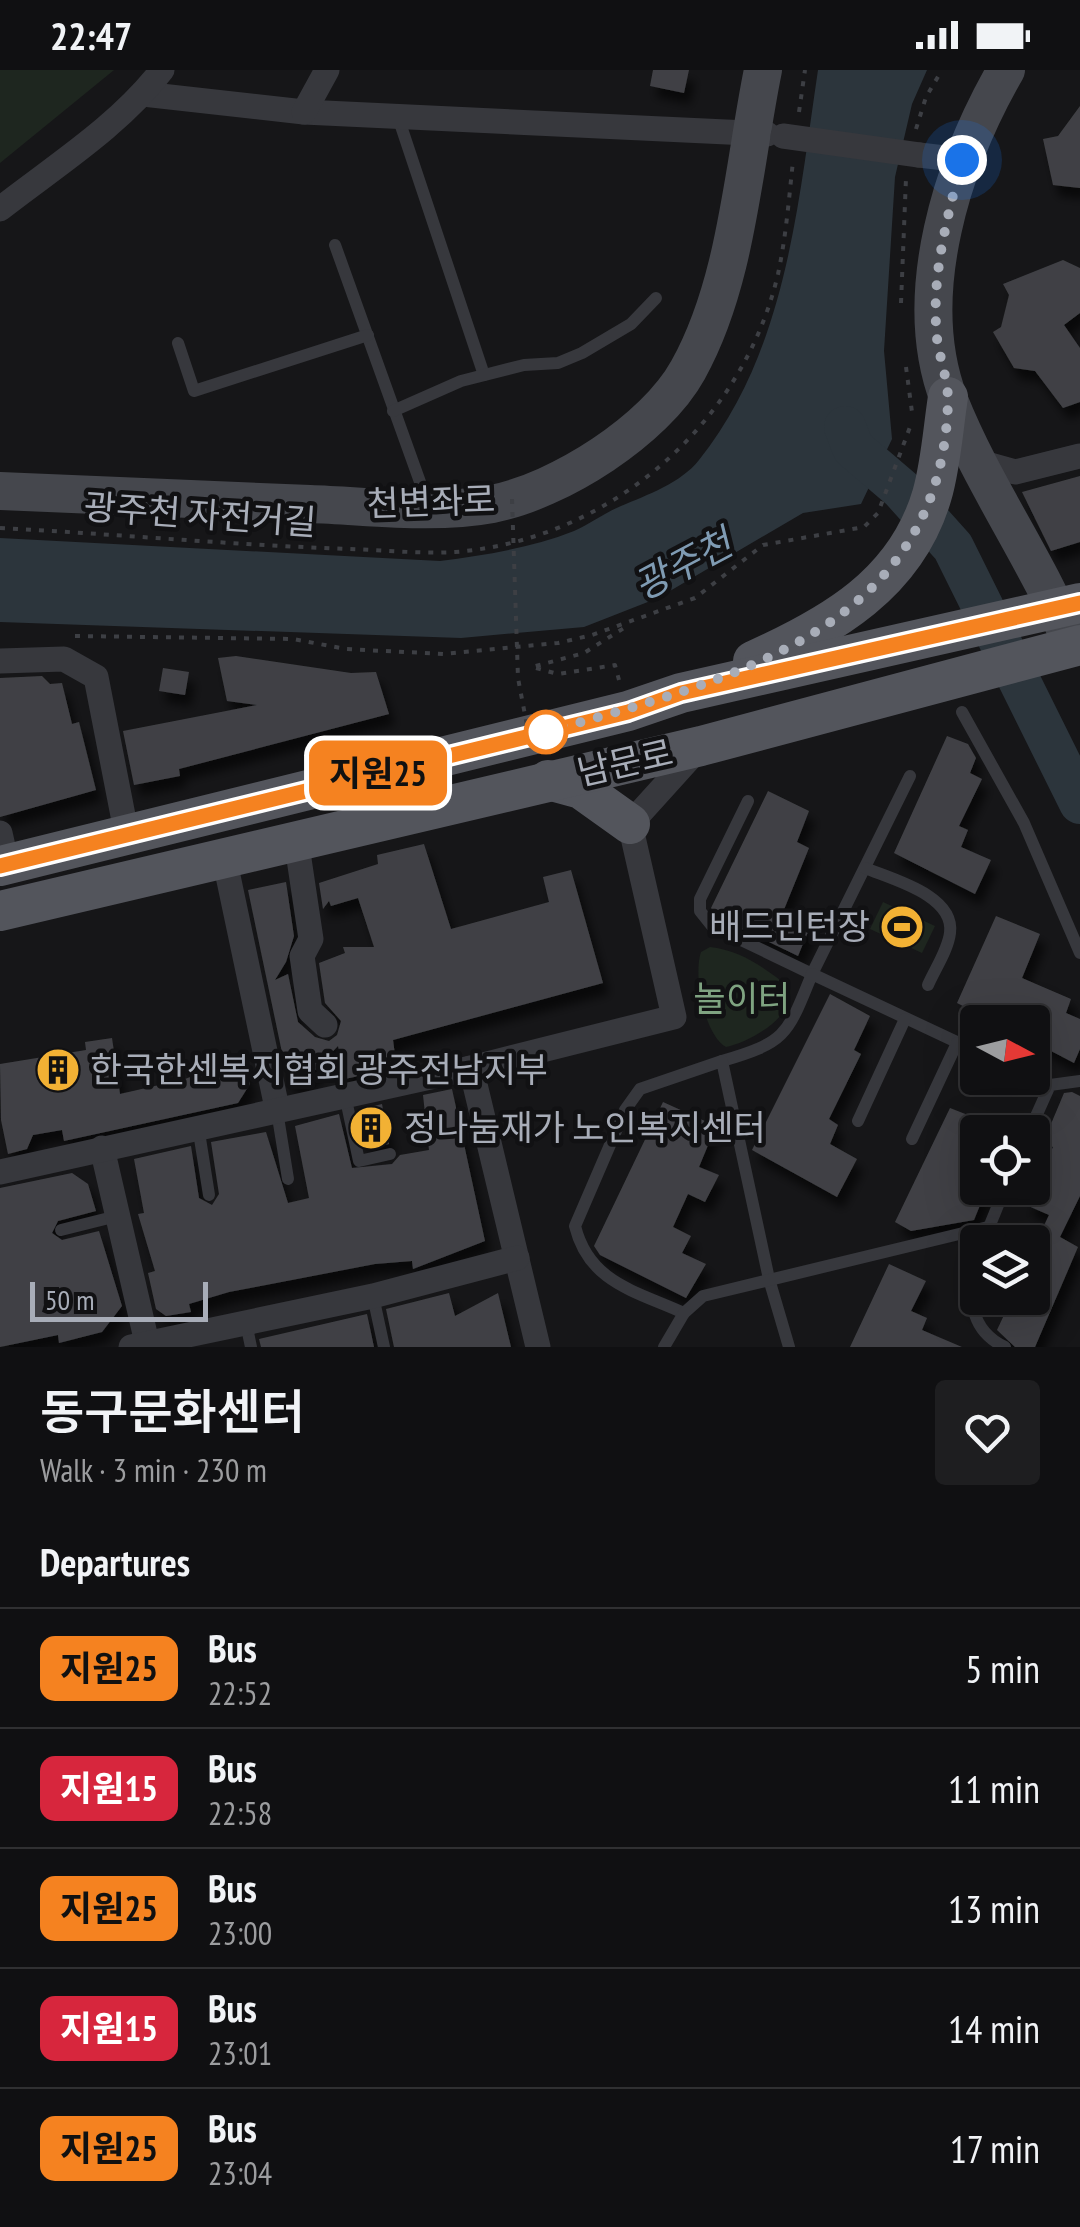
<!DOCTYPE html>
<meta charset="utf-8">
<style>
:root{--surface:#101012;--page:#1e1e20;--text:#f1f3f6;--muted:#9c9d9f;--line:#303032}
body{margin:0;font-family:"PT Sans Narrow","Noto Sans KR",sans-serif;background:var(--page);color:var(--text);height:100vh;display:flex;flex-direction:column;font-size:38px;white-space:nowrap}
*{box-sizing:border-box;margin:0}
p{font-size:32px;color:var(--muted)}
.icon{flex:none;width:55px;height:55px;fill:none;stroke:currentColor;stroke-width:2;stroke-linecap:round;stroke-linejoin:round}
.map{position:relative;height:1277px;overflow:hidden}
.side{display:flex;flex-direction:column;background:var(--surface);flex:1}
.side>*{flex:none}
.badge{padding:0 20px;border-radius:15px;font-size:35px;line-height:65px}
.needle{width:65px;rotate:97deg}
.buttons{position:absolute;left:960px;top:935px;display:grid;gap:20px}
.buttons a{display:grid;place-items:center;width:90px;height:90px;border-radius:10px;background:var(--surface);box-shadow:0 10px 40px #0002,0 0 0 2px var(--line);font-size:50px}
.scale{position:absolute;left:30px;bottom:25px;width:178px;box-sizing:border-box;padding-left:10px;border:5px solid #a8adb8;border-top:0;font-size:28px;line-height:35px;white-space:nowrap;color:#a8adb8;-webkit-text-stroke:8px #111113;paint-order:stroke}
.you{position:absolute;width:50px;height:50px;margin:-25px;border:8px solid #fff;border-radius:50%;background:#1a73e8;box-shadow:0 0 0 15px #1a73e833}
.map>.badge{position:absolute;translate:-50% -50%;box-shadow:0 0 0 5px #fff}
h2{padding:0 40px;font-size:38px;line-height:90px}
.round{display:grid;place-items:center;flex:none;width:105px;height:105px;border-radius:10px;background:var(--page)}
.headline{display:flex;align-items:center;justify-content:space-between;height:170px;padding:0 40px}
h1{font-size:48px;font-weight:600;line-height:75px}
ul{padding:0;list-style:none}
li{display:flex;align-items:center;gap:30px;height:120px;padding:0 40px;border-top:2px solid var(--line)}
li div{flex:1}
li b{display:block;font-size:38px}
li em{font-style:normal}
li .badge{min-width:110px;font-weight:700;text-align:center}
.status{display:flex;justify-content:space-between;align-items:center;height:70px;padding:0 50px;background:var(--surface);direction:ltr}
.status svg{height:28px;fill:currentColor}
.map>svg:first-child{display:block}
.green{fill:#1e261f}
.water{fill:#2c353c}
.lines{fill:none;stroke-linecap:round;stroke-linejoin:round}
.river{stroke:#2c353c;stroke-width:42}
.building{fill:#404145;filter:url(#shadow)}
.path{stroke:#3d3f44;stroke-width:4;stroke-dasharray:5 8;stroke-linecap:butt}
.lane{stroke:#37383d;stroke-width:12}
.street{stroke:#37383d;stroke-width:25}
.secondary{stroke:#45474d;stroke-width:38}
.primary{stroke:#53555c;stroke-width:40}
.path-bridge{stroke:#3d3f44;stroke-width:4;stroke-dasharray:5 8;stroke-linecap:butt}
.street-bridge{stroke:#37383d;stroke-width:25}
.line-casing{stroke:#fff;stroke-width:22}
.line{stroke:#f58220;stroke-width:15}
.walk{stroke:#a8adb8;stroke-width:10;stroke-dasharray:0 18}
.stop-dot{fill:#fff;stroke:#f58220;stroke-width:5}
.labels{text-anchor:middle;stroke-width:9;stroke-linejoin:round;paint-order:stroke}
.street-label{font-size:35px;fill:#a8adb8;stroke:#111113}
.poi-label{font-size:35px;fill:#a8adb8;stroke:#111113;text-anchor:start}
.park-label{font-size:35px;fill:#7fa381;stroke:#111113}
.water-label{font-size:38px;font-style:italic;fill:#7f9bb3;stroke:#111113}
</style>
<div class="status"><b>22:47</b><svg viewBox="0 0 49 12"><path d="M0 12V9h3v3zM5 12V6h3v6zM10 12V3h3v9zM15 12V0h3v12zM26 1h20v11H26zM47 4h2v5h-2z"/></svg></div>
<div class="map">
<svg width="1080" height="1277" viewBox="0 0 1080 1277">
<defs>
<filter id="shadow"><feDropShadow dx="6" dy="11" stdDeviation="5" flood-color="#0009"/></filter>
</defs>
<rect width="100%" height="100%" fill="#161618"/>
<!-- green -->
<g class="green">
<polygon points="0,0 114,0 0,93"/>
<polygon points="883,832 935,856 922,883 870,859"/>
<path d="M 710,877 C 740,880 767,899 790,918 C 795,947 750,972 726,977 C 704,965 693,904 701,882 Z"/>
</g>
<!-- water -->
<path class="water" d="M 818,0 L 927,0 L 912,34 L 895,107 L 884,281 L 892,369 L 861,434 L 803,443 L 658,528 L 584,557 L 461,568 L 0,552 L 0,468 L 440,491 C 485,485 531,478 574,461 C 590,454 604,443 621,436 C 647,425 681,413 699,390 C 787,280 798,133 818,0 Z"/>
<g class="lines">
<!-- river -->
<polyline class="river" points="845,357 853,378 901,419 953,477 1080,733"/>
</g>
<!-- building -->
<g class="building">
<polygon points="653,0 689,0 684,23 650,16"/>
<polygon points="1080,36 1080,118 1053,115 1043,69 1058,66"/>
<polygon points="1063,190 1080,198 1080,243 1064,255 1080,278 1080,332 1063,338 1035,301 1014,298 993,262 1001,257 1009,225 1003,214"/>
<polygon points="1080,406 1080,472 1051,481 1022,422"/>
<polygon points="236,586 351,603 376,602 389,644 179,699 180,706 134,715 123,661 257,635 227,631 218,588"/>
<polygon points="163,598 189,602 185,625 159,621"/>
<polygon points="42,606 50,614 62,613 72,654 79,652 96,720 0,747 0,608"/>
<polygon points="947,666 968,674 976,688 970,703 982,709 959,756 968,760 961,777 991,790 975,824 894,783"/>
<polygon points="768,721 809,741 797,772 809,778 783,842 810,857 798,886 717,847 711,838"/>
<polygon points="424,774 451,859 549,832 543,807 571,800 603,913 393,970 396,992 376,996 377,1002 345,1009 338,976 301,1015 288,1011 248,820 286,812 294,866 286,892 275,910 288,904 298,952 315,967 329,971 337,965 341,951 325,933 319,893 345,883 343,877 374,877 358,828 331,836 329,831 323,839 319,813 378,794 377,785"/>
<polygon points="996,846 1040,864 1022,908 1071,929 1066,943 1080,949 1080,979 1074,993 1032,971 1032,952 995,952 957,933"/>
<polygon points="830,924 870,946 854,980 861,984 829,1049 838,1055 830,1074 857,1089 837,1127 752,1080"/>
<polygon points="112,968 120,1024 185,1009 241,988 250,1014 238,1033 64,1071 62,1060 33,1065 27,1079 8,1084 1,1050 0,994 86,980 85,972"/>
<polygon points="452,1019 485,1171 413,1199 412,1191 375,1194 229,1222 189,1234 191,1242 166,1246 156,1239 148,1203 155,1201 138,1144 144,1143 134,1089 191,1076 199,1128 212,1135 219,1124 211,1072 266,1062 288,1133 309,1128 295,1056 339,1044 352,1098 392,1094 400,1085 429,1080 423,1025"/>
<polygon points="1072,1022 1080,1026 1080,1126 1060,1167 1078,1177 1035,1277 1015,1277 997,1260 1012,1228 1032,1228 1032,1181 1049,1145 1026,1135 1053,1077 1043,1073 1064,1023"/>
<polygon points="663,1032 716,1056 699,1097 719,1105 705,1132 688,1124 673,1157 691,1166 682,1183 706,1194 686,1228 600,1185 594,1176"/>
<polygon points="382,1034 389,1074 367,1079 358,1040"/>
<polygon points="950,1038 978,1049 978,1118 987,1118 974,1150 911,1161 895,1152"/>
<polygon points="72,1103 88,1114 96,1141 58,1151 52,1163 62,1170 99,1161 122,1236 102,1262 59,1273 58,1265 0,1277 0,1118"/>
<polygon points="889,1194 926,1211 911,1241 927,1248 922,1260 962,1277 850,1277"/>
<polygon points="449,1223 455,1246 498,1223 511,1277 394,1277 386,1239"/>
<polygon points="367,1244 374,1277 261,1277 259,1269"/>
</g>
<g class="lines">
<!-- path -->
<g class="path">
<polyline points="799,42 805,0"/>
<polyline points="916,59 926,27 942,0"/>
<polyline points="901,233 906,108"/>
<polyline points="906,297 912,342"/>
<path d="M 0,458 C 116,464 232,475 349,479 C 384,480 420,484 455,482 C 610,470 743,354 778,204 C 786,167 789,128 793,91"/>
<polyline points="75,566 293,569 346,579 444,584 558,573 592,565 695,528 763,475 864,457 878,443 910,357"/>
<polyline points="619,610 615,595 558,604 532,597 584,583 624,558"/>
</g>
<!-- lane -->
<g class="lane">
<polyline points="398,47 484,305"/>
<polyline points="335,175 429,437"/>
<polyline points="178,273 194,321 368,265"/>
<polyline points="393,341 461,311 524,295 558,293 582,283 631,254 656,228"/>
<polyline points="962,642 1024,753 1080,883"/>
<polyline points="748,731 700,829 700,841 712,856 812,904 910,706"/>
<path d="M 865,798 C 891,809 955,825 950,863 C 948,880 935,899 928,915"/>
<path d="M 722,991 C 786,972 787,966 812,904 L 978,982"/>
<polyline points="1032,1007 1050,1015"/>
<polyline points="345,1025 359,1091 390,1084"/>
<polyline points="277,1041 288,1109"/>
<polyline points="858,1051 905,949"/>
<polyline points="198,1056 209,1125"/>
<polyline points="1029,1062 1050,1015 1080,1011"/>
<polyline points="912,1069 957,973"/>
<polyline points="61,1160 117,1146"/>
<polyline points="983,1172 1005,1118"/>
<path d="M 978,1191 C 967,1225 969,1260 1005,1277"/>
<polyline points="373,1226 384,1277"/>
<path d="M 684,1243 C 636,1221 589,1213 575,1156 L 625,1040 L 640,1019 L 722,991 L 769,1209 L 789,1277"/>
<polyline points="246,1253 251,1277"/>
<polyline points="664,1277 684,1243 703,1226 988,1157"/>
</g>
<!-- street -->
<g class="street">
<polyline points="143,24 304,42 767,64"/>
<polyline points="304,42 327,0"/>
<polyline points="919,85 962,90"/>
<path d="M 0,139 C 55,96 119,56 162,0"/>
<polyline points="976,391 1015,402 1080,386"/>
<polyline points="0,591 64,589 96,607 127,766"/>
<polyline points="0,763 7,794"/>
<polyline points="296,769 311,869 302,886 310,941 325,955"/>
<polyline points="224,787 277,1038"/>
<polyline points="471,998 538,1277"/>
<polyline points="102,1078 148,1277"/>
<polyline points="0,1102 471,998 674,947 630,754 697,680"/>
<polyline points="131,1277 373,1226 517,1188"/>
</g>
<!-- secondary -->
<g class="secondary">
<path d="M 1006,0 C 953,92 909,225 949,330 C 983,416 1038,491 1073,577"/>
<path d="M 0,421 C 103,425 207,430 310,434 C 370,436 433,445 492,434 C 559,421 655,360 688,300 C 737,212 743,98 763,0"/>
</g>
<!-- primary -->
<g class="primary">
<path d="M 753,591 C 831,556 906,514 932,425 C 941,394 943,359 948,327"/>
<polyline points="548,710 581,719 630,754"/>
<polyline points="0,796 628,641 681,623 1080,533"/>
<polyline points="0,841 701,676 1080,575"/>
</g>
<!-- path-bridge -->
<polyline class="path-bridge" points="512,429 518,608 529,666"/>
<!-- street-bridge -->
<polyline class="street-bridge" points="783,66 919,85"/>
</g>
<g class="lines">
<defs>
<polyline id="line" points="0,796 628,642 681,623 1080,533"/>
</defs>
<!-- line casing -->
<use href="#line" class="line-casing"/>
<!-- line -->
<use href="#line" class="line"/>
<!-- walk -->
<path class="walk" d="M 546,662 C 728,610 943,561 948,330 C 948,306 936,280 936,255 C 933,199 948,145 962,90"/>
</g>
<!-- icons -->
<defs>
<symbol id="stadium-disc" viewBox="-11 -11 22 22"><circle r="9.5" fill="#f2b134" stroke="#111113"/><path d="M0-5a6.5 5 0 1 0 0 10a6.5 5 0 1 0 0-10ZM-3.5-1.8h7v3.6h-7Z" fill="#111"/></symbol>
<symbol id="building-disc" viewBox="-11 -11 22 22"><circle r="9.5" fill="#f2b134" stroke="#111113"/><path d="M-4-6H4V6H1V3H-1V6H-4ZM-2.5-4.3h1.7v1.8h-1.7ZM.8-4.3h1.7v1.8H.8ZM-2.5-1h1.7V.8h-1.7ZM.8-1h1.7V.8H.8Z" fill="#111"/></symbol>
</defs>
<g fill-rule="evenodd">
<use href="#stadium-disc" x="877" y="832" width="50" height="50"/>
<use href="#building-disc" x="33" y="975" width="50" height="50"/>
<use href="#building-disc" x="346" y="1033" width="50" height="50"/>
</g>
<!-- markers -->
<circle class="stop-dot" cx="546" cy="662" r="20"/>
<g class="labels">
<!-- street labels -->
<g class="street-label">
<text transform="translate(431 432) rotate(-2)" y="12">천변좌로</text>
<text transform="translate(200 445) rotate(4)" y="12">광주천 자전거길</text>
<text transform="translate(625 693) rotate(-13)" y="12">남문로</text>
</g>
<!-- poi labels -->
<g class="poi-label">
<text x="870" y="869" text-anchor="end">배드민턴장</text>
<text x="90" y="1012">한국한센복지협회 광주전남지부</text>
<text x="404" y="1070">정나눔재가 노인복지센터</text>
</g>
<!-- park labels -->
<g class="park-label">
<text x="742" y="941">놀이터</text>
</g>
<!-- water labels -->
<g class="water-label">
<text transform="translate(683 495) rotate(-28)" y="13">광주천</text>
</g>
</g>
</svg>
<div class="buttons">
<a><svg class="needle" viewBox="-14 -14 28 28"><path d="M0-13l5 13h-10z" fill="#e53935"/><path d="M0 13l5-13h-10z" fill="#9c9d9f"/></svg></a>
<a><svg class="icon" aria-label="locate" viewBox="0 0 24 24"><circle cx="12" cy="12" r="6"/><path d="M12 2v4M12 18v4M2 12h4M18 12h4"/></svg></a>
<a><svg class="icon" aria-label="layers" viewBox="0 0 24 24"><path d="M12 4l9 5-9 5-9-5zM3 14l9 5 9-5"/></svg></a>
</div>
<div class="scale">50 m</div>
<div class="you" style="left:962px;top:90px"></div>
<b class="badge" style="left:378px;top:703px;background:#f58220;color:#111">지원25</b>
</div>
<section class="side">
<div class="headline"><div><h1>동구문화센터</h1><p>Walk · 3 min · 230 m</p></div><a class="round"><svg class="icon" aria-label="heart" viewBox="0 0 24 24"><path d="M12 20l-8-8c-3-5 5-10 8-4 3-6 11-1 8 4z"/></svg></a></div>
<h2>Departures</h2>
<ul>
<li><span class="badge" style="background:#f58220;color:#111">지원25</span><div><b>Bus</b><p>22:52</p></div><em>5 min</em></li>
<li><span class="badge" style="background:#d7263d;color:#fff">지원15</span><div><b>Bus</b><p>22:58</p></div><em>11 min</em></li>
<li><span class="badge" style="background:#f58220;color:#111">지원25</span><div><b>Bus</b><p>23:00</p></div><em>13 min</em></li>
<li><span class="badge" style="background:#d7263d;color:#fff">지원15</span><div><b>Bus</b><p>23:01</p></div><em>14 min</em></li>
<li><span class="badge" style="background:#f58220;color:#111">지원25</span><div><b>Bus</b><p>23:04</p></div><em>17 min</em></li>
</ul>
</section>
